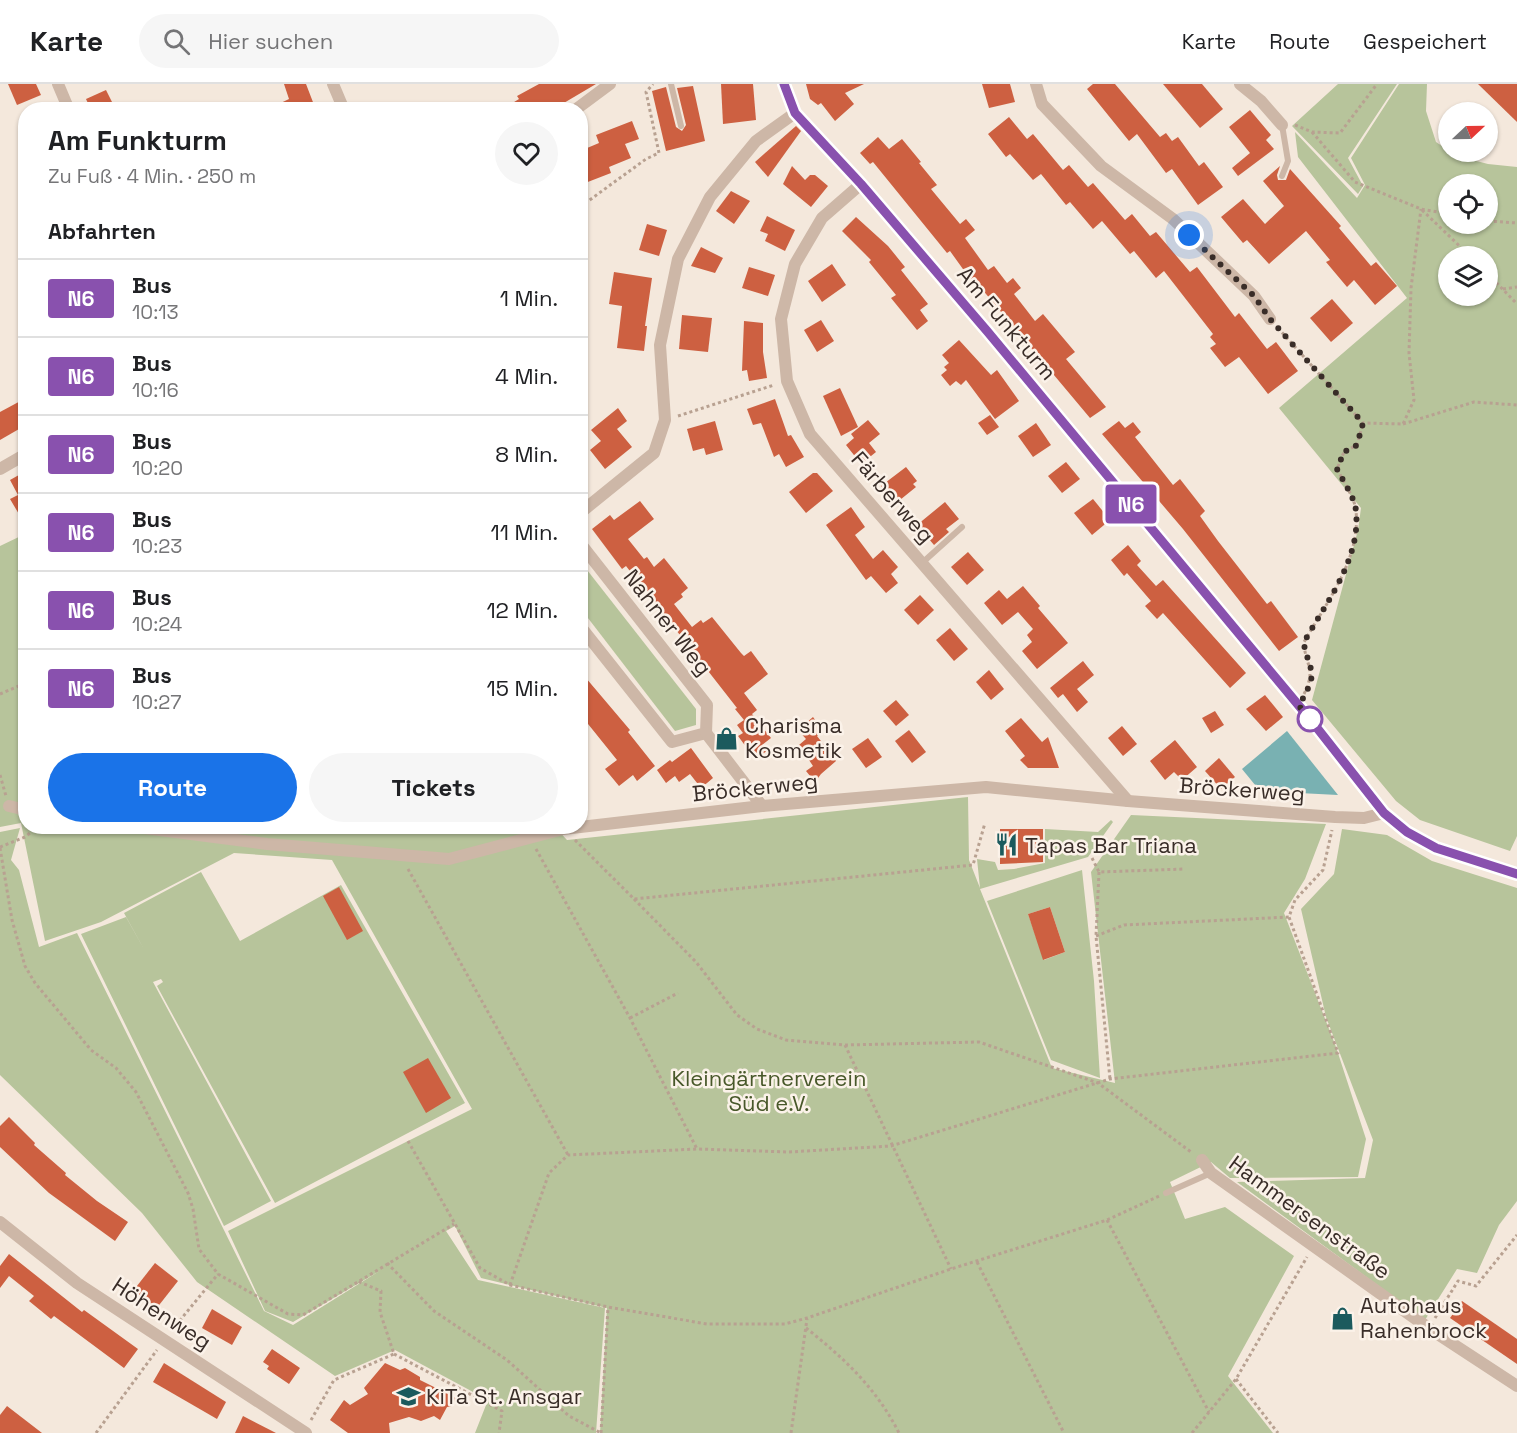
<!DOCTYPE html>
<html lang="de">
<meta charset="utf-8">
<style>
:root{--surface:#fff;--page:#f6f6f6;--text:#202124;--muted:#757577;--line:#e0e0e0;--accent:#1a73e8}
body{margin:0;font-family:"Space Grotesk",sans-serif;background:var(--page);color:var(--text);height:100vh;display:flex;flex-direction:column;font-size:22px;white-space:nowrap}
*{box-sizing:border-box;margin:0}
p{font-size:20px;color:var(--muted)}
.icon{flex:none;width:33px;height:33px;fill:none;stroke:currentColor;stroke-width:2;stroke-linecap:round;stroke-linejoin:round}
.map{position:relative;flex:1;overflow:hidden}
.drawer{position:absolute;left:18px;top:18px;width:570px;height:732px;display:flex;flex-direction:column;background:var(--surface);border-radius:24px;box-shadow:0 2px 4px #0004}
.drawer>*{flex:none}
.badge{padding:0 12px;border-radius:4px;font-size:21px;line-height:39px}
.needle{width:39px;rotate:68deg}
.tools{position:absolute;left:1438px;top:18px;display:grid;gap:12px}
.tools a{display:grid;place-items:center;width:60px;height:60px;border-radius:50%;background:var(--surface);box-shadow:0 2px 4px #0004;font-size:30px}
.you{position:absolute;width:30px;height:30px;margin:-15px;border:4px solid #fff;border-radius:50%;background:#1a73e8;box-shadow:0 0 0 9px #1a73e833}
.map>.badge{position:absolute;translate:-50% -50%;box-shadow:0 0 0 3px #fff}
h2{padding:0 30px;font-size:22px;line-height:54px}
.round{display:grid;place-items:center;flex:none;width:63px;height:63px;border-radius:32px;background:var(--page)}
.head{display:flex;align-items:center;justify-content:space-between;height:102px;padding:0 30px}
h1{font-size:28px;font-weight:600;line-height:45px}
.action{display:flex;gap:12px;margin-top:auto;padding:12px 30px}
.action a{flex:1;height:69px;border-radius:36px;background:var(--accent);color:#fff;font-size:24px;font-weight:600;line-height:69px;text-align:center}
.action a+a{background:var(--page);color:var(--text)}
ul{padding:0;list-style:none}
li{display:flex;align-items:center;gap:18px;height:78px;padding:0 30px;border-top:2px solid var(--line)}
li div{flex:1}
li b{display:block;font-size:22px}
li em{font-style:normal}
li .badge{min-width:66px;font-weight:700;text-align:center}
header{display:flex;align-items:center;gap:36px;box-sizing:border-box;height:84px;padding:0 30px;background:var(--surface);border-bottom:2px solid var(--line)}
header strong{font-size:28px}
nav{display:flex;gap:33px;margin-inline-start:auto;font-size:21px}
.search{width:420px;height:54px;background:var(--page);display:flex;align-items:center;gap:15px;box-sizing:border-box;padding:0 21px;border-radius:33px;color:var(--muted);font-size:22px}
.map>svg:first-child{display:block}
.green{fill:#b7c49b;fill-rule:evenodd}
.water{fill:#79b1b2}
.building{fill:#cd6041}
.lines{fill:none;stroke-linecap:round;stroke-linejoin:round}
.path{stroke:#b8a191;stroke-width:3;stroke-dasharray:3 3;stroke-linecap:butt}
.service{stroke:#cdb7a7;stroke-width:6}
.minor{stroke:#cdb7a7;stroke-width:12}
.line-casing{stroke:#fff;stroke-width:14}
.line{stroke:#8951ae;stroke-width:9}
.walk{stroke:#392d28;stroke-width:6;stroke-dasharray:0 10.8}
.stop-dot{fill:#fff;stroke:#8951ae;stroke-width:3}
.labels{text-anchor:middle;stroke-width:5;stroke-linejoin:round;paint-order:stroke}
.street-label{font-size:22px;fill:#392d28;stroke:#fbf2e9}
.poi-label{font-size:22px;fill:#392d28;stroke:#fbf2e9;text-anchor:start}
.park-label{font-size:22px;fill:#48582a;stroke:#fbf2e9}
</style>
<header>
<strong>Karte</strong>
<div class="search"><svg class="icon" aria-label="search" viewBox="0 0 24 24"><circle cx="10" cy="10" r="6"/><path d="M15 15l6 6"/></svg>Hier suchen</div>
<nav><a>Karte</a><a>Route</a><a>Gespeichert</a></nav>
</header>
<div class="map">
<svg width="1517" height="1349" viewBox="0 0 1517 1349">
<rect width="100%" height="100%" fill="#f4e8dc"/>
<!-- green -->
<g class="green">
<polygon points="1338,0 1397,0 1348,74 1363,102 1358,110 1292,42"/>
<path d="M 1399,0 L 1427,0 L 1426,27 L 1436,58 L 1457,72 L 1488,80 L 1517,83 L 1517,752 L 1510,767 L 1420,736 L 1396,717 L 1312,616 L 1358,446 L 1361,424 L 1279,324 L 1407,214 L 1298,73 L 1295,48 L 1357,114 L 1365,101 L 1351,74 ZM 1449,100 L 1488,100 L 1488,140 L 1449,140 ZM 1449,172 L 1488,172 L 1488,212 L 1449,212 Z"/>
<polygon points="25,450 26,742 554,742 567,756 968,713 969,776 980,804 977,775 995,778 998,786 1014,785 1045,779 1045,745 1098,748 1111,736 1113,738 1088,773 980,805 1052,984 1115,999 1091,788 1131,731 1326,740 1305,795 1284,829 1336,963 1366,1055 1358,1093 1230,1094 1211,1078 1170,1098 1185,1135 1225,1123 1294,1172 1228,1292 1273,1349 600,1349 607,1224 481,1194 455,1142 446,1147 478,1196 605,1224 596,1349 475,1349 488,1316 395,1266 335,1292 197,1198 142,1129 0,991 0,748 20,744 11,776 19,786 39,863 77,849 264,1227 293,1241 381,1186 293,1238 265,1227 228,1147 472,1025 332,776 234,769 101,838 45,857 21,739 0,743 0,462"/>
<polygon points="580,477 696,625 696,641 675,647 581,525"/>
<polygon points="1342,745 1387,751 1432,777 1517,804 1517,1117 1499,1141 1477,1189 1457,1185 1425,1236 1237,1098 1365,1094 1373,1056 1326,933 1301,825 1334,790"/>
<path d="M 1082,786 L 1094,897 L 1100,994 L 1051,976 L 987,817 ZM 1050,823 L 1065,868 L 1044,876 L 1028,830 Z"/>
<polygon points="201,788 240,857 341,801 465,1019 275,1119 157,902 163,898 161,895 153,898 271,1117 224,1142 81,850 126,833 145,867 124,829"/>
</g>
<!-- water -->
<polygon class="water" points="1287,647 1338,711 1260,707 1242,685"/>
<!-- building -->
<g class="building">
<polygon points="8,0 36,0 41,11 17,21"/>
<polygon points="284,0 306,0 316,26 266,26 289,15"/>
<polygon points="539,0 596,0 552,26 501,26 519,15 517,12"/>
<polygon points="721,0 753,0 756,36 723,40"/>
<polygon points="806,0 864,0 845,9 854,20 835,37 821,19 818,21 810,15"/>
<polygon points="982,0 1010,0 1015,18 989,24"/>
<polygon points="1093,0 1115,0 1160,53 1166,49 1172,57 1178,53 1199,82 1204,78 1223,103 1198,121 1172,85 1166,89 1137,50 1129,57 1087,5"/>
<polygon points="1163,0 1202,0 1223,25 1200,44"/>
<polygon points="1478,0 1517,0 1517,38"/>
<polygon points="693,2 705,57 666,67 652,7 666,3 676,43 682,47 686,41 677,4"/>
<polygon points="106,6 116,26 91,26 86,15"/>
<polygon points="1250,26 1271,51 1266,56 1274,65 1238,92 1232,84 1250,69 1229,43"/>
<polygon points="1009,33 1027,55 1033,50 1063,86 1069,81 1088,103 1093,99 1125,136 1132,130 1150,152 1156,148 1190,188 1197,183 1235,233 1239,229 1267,265 1276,258 1298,287 1268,310 1239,273 1225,283 1210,264 1216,260 1210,253 1213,250 1164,187 1156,194 1134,167 1130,170 1102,137 1093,145 1070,118 1066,121 1041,90 1033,96 1010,70 1006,73 988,50"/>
<polygon points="632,37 639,55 625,60 631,74 609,83 611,89 580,101 580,67 599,59 596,51"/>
<polygon points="796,42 801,47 768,93 755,78"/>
<polygon points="878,53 889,65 902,55 921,78 919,79 937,101 931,105 960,140 966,135 975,146 965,154 988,186 994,182 1007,199 1013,194 1021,204 1014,210 1035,237 1043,230 1075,268 1066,275 1106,323 1090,334 981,204 978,206 950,167 947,169 873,78 870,80 860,69"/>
<polygon points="792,82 805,96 810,91 815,91 828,102 811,123 783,100"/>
<polygon points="1280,82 1277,91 1278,96 1286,96 1290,85 1341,142 1339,144 1371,182 1376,178 1397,202 1375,221 1354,196 1347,203 1326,178 1330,176 1306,147 1269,180 1247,156 1243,159 1221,133 1243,115 1265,140 1284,122 1263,97"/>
<polygon points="731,107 750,117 734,140 716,127"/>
<polygon points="767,132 795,146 785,167 765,157 768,150 760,147"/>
<polygon points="856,133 888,162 905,183 901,186 928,220 920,226 928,237 917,246 891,214 896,211 869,178 871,176 842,147"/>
<polygon points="647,140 667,146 659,172 639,166"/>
<polygon points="701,163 723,174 715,189 691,182"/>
<polygon points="832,180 846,201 822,218 808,197"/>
<polygon points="749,183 775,191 768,212 742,204"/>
<polygon points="614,188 652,194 645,242 647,242 644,267 617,264 622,222 609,220"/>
<polygon points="1332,215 1353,239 1331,258 1310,234"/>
<polygon points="682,231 712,234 708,268 679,265"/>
<polygon points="821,236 834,257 817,268 804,246"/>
<polygon points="744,237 763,239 763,268 767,294 749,297 747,286 742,287"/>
<polygon points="959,256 991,291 997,286 1019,317 995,335 966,296 961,301 956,297 950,302 941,291 947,286 944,283 949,279 942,271"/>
<polygon points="840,304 858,343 841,352 823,312"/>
<polygon points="26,314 26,341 0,356 0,328"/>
<polygon points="775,315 788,352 791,351 804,373 786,383 779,370 774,373 761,339 753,341 747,325"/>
<polygon points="618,324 627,337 617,345 632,363 605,385 590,366 601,357 591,346"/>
<polygon points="990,331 999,343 987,351 978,339"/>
<polygon points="868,336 880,350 869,359 876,368 861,380 846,361 854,354 851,350"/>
<polygon points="715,337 723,366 706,371 704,364 693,367 687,345"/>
<polygon points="1119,337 1125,344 1133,338 1141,348 1135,353 1173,401 1180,395 1205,427 1200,432 1218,457 1267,520 1271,517 1298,553 1279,567 1183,445 1102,350"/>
<polygon points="1036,339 1051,361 1033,373 1018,352"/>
<polygon points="1066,378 1080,395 1062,409 1048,392"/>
<polygon points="906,383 917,397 913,400 916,403 895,420 881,402"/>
<polygon points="26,387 26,442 10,415 18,411 10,396"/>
<polygon points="813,389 817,389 833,407 806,429 789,408"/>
<polygon points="1093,415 1110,436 1092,451 1074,429"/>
<polygon points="640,417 654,435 628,455 644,475 647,473 654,483 664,474 688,504 681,510 683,513 674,520 692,543 701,536 703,539 712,533 741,569 744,572 751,567 768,590 744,609 757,626 752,630 771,654 762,661 767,667 755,675 738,652 743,649 737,641 744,636 735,625 737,624 626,482 622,485 592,445 610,431 614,436"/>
<polygon points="945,418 959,435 946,445 949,448 934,461 917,441"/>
<polygon points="851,423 865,443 855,451 873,475 883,466 898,483 891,490 898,499 886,509 871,492 866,496 826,441"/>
<polygon points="1128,461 1141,477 1137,481 1156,502 1163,496 1246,589 1230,604 1163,529 1157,535 1145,522 1151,517 1127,489 1124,492 1111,476"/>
<polygon points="968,468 984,486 967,501 951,483"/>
<polygon points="1023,502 1040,522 1038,524 1068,559 1037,585 1022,567 1032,558 1027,551 1033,545 1018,528 1002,541 984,519 999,506 1007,515"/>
<polygon points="920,511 934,526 918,541 904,526"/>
<polygon points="950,544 968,565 954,577 936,556"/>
<polygon points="1083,577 1094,591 1077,605 1088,618 1077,628 1063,610 1058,614 1050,604"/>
<polygon points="989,586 1004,605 991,616 976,598"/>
<polygon points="580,587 630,646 628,648 655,682 637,697 633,691 619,702 605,685 617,676 580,630"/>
<polygon points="1265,611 1283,633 1266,647 1246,625"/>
<polygon points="896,616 909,631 896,642 883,627"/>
<polygon points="1215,627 1224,641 1211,649 1202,634"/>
<polygon points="813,633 823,647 817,652 831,670 835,667 832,672 836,677 821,690 815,698 806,687 813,682 799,661 806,655 798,646"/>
<polygon points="1021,634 1042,658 1048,653 1059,684 1028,684 1020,676 1025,672 1005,647"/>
<polygon points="1122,642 1137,660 1123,672 1108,654"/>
<polygon points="909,646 926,668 912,679 895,657"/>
<polygon points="868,654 882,673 866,684 852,665"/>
<polygon points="1175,656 1197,683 1182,696 1174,688 1165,696 1150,677"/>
<polygon points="691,664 713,694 701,704 690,690 679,698 675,692 666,699 657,686 670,676 672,678"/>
<polygon points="1219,674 1235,693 1221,705 1205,687"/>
<polygon points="1000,745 1043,745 1043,778 1000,780"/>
<polygon points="339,803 363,847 347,856 323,812"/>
<polygon points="1050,823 1065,868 1043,876 1028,830"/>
<polygon points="428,974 451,1014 426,1029 403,988"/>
<polygon points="9,1033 35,1059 34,1061 66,1089 65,1091 97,1117 128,1138 115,1157 49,1109 0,1063 0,1042"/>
<polygon points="9,1170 82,1228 84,1226 138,1265 124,1284 54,1232 51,1235 29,1217 34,1212 9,1192 0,1204 0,1182"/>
<polygon points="155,1179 178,1197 156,1225 133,1207"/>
<polygon points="1462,1217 1517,1255 1517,1280 1450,1234"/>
<polygon points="212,1225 242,1243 232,1261 202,1244"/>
<polygon points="272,1265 300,1284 289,1300 267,1285 269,1282 263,1278"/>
<polygon points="164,1279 226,1318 217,1335 153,1298"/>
<polygon points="385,1279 400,1286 405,1284 420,1293 420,1296 456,1314 452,1322 447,1323 440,1336 434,1332 421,1337 409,1333 389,1339 390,1349 348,1349 330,1336 344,1316 350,1321 368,1310 364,1304"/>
<polygon points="7,1322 42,1349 0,1349 0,1331"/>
<polygon points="243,1332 276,1349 235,1349"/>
</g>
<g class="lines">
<!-- path -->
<g class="path">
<polyline points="1295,41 1312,48 1340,49 1377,0"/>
<polyline points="1312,48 1355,98 1421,125 1449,130"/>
<polyline points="580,123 646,75 659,69 646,8 653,0"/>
<polyline points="1422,126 1470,172"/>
<polyline points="1488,137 1517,139"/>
<polyline points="1488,190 1517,220"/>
<polyline points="1503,205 1517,203"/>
<polyline points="1278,244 1363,339 1403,340 1414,316 1409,269 1411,204 1421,125"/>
<polyline points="678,332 774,301"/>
<polyline points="1403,340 1474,318 1517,321"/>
<polyline points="0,610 26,599"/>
<path d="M 1304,610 C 1317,583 1305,583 1304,558 C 1326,519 1361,475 1356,427 C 1355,414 1343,397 1337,385 L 1344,368 L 1357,361 L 1363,339"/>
<polyline points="0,691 6,712"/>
<polyline points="575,756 634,815 973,781 985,739"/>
<polyline points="0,763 25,753 39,742"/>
<polyline points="0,764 12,836 25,882 35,899 91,966 116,984 136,1008 188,1109 193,1125 199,1165 218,1190 288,1230 303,1231 454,1140"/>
<polyline points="536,765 630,934 697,1065"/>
<polyline points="1092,774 1099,788 1185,785"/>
<polyline points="408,785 568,1071"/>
<polyline points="1099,788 1096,852 1110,995"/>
<polyline points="634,815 696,878 737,931 757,945 786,956 845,961 979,958 1098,999 1191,1068"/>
<polyline points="1096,852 1124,841 1289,833"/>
<polyline points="630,934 678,909"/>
<polyline points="845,961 951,1185"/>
<polyline points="408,1057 480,1184 510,1201 608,1223 707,1240 785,1240 807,1234 951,1185 1107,1136 1159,1112"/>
<polyline points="1107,1136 1209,1328"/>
<polyline points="977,1178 1064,1349"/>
<polyline points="387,1179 434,1227 507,1276 569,1332 601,1349"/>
<polyline points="510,1201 549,1089 568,1071 697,1065 789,1068 891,1062 1110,995 1338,969 1289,833 1295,816 1323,786 1332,746"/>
<polyline points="1435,1234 1458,1197 1476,1202 1517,1151"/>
<path d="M 806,1244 C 844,1274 877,1305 899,1349"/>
<polyline points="172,1246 218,1190"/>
<polyline points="394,1270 502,1327 499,1349"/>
<polyline points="1236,1295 1278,1349"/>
<polyline points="311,1336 334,1296 394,1270 380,1228 381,1207 357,1197"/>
<polyline points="96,1349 157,1266"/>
<polyline points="601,1349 608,1223"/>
<polyline points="791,1349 807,1235"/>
<polyline points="1192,1349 1236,1295 1307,1173"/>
</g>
<!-- service -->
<g class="service">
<polyline points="671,0 681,42"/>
<polyline points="1282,41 1288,77 1282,92"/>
<polyline points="922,479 962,443"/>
<polyline points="1166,1109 1211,1089"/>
</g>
<!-- minor -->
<g class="minor">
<polyline points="58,0 69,26"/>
<polyline points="333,0 344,26"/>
<polyline points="784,0 795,29 861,100 987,247 1310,635 1384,729 1407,748 1436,764 1517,790"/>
<polyline points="1036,0 1042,20 1101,82 1173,135 1254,212 1270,235"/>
<polyline points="1240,0 1261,17 1282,41"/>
<polyline points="575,26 610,0"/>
<polyline points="861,100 822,134 795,180 781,235 787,297 810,350 1128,717"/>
<polyline points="0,385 26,370"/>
<polyline points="580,429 654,369 665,336 660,261 678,175 710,113 756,57 795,29"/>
<polyline points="580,459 707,621 706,649 672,658 580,542"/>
<polyline points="706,649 762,722"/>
<polyline points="9,722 26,726"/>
<polyline points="129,742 267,760 449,775 563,745 762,722 986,703 1128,717 1335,733 1364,734 1384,729"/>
<polyline points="1202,1076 1211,1089 1430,1245 1517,1302"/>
<polyline points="0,1138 77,1199 306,1349"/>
</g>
</g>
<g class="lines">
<defs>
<polyline id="line" points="784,0 795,29 861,100 987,247 1310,635 1384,729 1407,748 1436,764 1517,790"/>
</defs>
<!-- line casing -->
<use href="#line" class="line-casing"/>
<!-- line -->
<use href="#line" class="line"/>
<!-- walk -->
<path class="walk" d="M 1189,151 L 1254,212 L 1270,235 L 1363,339 L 1357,361 L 1344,368 L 1337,385 C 1343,397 1355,414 1356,427 C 1361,475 1326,519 1304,558 C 1304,570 1314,584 1311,596 C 1309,604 1303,614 1299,622 L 1310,635"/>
</g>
<!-- icons -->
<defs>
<symbol id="shop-bare" viewBox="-9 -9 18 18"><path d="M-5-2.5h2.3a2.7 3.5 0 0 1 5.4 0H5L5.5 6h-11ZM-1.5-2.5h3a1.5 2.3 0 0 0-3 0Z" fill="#1b5a5d" stroke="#fbf2e9" stroke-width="2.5" paint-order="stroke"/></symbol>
<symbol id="restaurant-bare" viewBox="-9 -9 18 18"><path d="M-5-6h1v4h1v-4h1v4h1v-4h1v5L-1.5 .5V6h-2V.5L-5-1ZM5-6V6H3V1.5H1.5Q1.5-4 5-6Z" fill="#1b5a5d" stroke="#fbf2e9" stroke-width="2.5" paint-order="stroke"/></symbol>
<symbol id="school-bare" viewBox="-9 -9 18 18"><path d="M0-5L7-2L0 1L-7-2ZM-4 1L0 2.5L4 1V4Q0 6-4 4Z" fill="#1b5a5d" stroke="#fbf2e9" stroke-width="2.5" paint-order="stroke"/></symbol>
</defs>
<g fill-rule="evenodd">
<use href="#shop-bare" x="710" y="638" width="33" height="33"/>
<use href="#restaurant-bare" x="990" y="744" width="33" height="33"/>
<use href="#shop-bare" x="1326" y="1218" width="33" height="33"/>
<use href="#school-bare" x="392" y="1296" width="33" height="33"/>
</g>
<!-- markers -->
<circle class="stop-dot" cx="1310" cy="635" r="12"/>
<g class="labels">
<!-- street labels -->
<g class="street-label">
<text transform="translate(1007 239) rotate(50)" y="8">Am Funkturm</text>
<text transform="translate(893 413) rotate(49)" y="8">Färberweg</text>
<text transform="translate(668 538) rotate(52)" y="8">Nahner Weg</text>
<text transform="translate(755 703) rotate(-6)" y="8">Bröckerweg</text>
<text transform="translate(1242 705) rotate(4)" y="8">Bröckerweg</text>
<text transform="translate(1310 1133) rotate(36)" y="8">Hammersenstraße</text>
<text transform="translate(162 1229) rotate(33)" y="8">Höhenweg</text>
</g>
<!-- poi labels -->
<g class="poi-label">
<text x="745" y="649">Charisma<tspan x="745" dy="25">Kosmetik</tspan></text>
<text x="1025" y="769">Tapas Bar Triana</text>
<text x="1360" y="1229">Autohaus<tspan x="1360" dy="25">Rahenbrock</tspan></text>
<text x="426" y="1320">KiTa St. Ansgar</text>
</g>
<!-- park labels -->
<g class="park-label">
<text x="769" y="1002">Kleingärtnerverein<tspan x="769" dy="25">Süd e.V.</tspan></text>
</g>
</g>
</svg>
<div class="tools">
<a><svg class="needle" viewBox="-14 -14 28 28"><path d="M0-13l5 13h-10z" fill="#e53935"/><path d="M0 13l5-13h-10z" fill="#757577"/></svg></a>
<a><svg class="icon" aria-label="locate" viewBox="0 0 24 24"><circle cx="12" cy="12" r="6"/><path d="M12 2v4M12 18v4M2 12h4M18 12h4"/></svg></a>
<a><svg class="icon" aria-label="layers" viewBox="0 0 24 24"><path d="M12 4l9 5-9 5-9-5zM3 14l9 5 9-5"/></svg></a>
</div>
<div class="you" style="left:1189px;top:151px"></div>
<b class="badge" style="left:1131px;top:420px;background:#8951ae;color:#fff">N6</b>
<section class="drawer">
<div class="head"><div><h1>Am Funkturm</h1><p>Zu Fuß · 4 Min. · 250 m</p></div><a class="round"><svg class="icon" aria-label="heart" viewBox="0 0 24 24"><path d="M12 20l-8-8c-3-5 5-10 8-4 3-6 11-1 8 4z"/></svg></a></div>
<h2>Abfahrten</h2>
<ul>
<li><span class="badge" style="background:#8951ae;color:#fff">N6</span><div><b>Bus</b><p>10:13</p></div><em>1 Min.</em></li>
<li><span class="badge" style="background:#8951ae;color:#fff">N6</span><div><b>Bus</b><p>10:16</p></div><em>4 Min.</em></li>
<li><span class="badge" style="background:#8951ae;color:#fff">N6</span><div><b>Bus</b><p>10:20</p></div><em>8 Min.</em></li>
<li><span class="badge" style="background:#8951ae;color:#fff">N6</span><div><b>Bus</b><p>10:23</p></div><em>11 Min.</em></li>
<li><span class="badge" style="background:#8951ae;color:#fff">N6</span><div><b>Bus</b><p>10:24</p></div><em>12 Min.</em></li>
<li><span class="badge" style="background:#8951ae;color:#fff">N6</span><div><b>Bus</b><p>10:27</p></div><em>15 Min.</em></li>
</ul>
<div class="action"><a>Route</a><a>Tickets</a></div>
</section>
</div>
